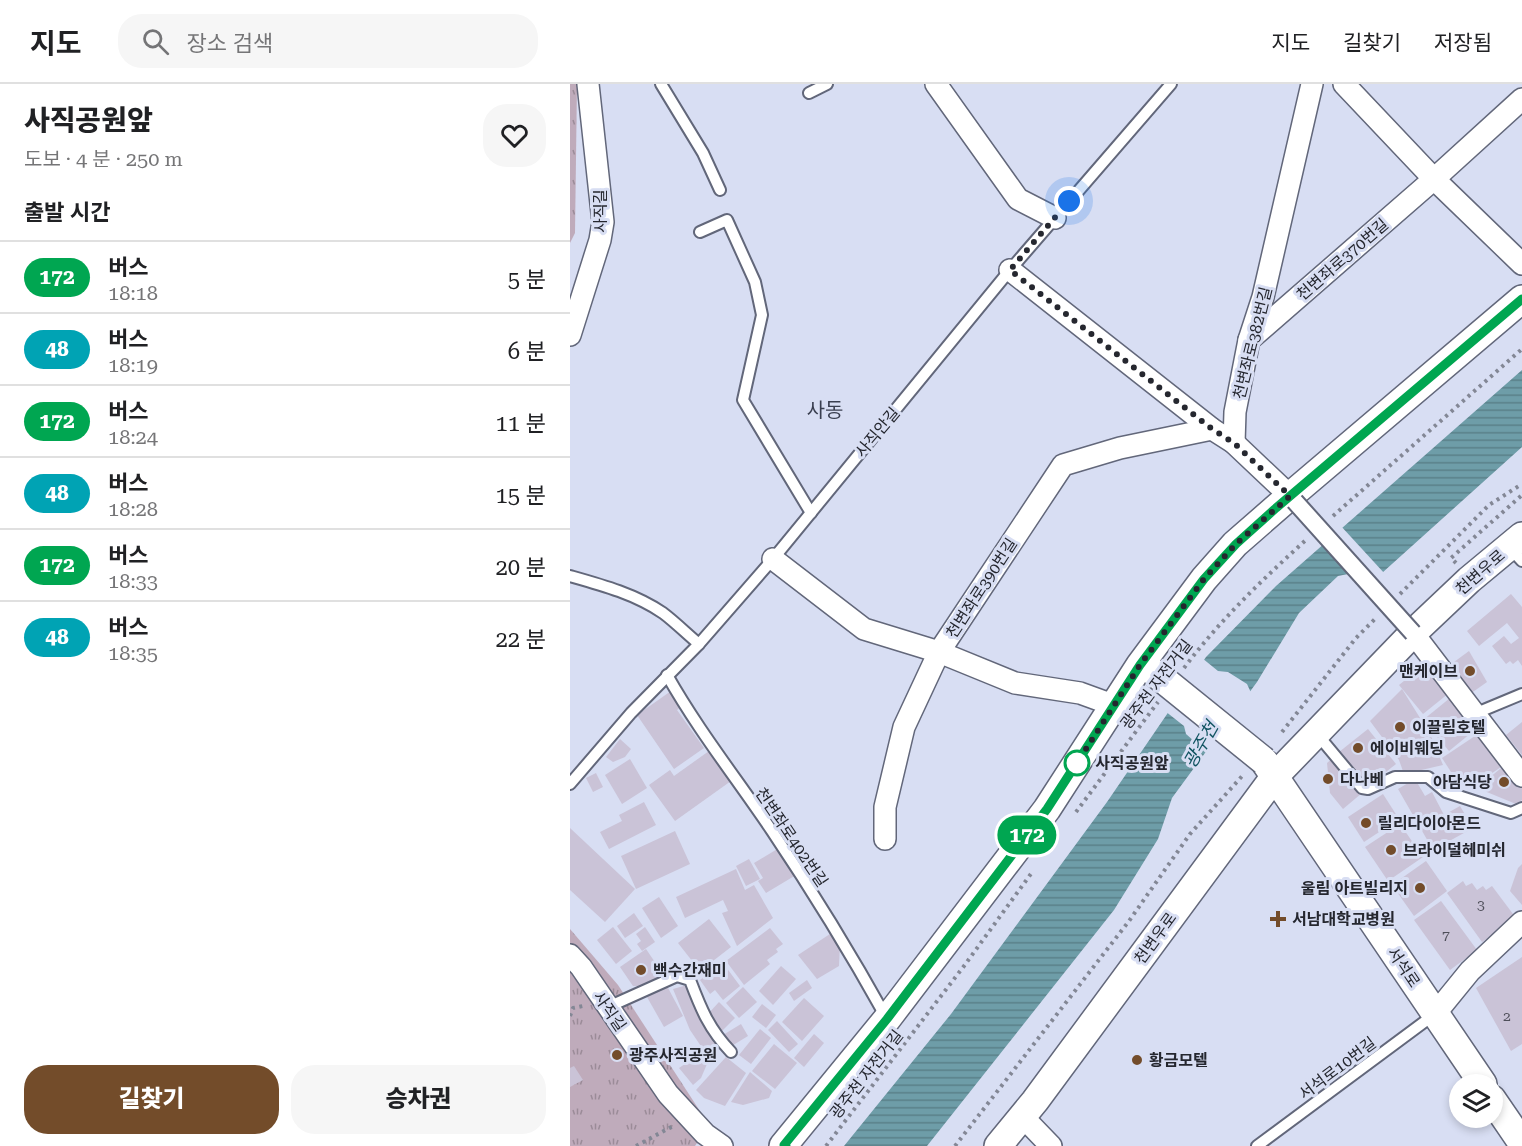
<!DOCTYPE html>
<html lang="ko">
<meta charset="utf-8">
<style>
:root{--surface:#fff;--page:#f6f6f6;--text:#202124;--muted:#757577;--line:#e0e0e0;--accent:#734c2a}
body{margin:0;font-family:"Roboto Serif","Noto Sans KR",serif;background:var(--page);color:var(--text);height:100vh;display:flex;flex-direction:column;font-size:22px;white-space:nowrap}
*{box-sizing:border-box;margin:0}
p{font-size:20px;color:var(--muted)}
.icon{flex:none;width:33px;height:33px;fill:none;stroke:currentColor;stroke-width:2;stroke-linecap:round;stroke-linejoin:round}
.map{position:relative;flex:1;overflow:hidden}
.panel{display:flex;flex-direction:column;background:var(--surface);width:570px}
.panel>*{flex:none}
.badge{padding:0 12px;border-radius:20px;font-size:21px;line-height:39px}
.tools{position:absolute;left:879px;top:990px;display:grid;gap:12px}
.tools a{display:grid;place-items:center;width:54px;height:54px;border-radius:50%;background:var(--surface);box-shadow:0 3px 9px #0003;font-size:30px}
.you{position:absolute;width:30px;height:30px;margin:-15px;border:4px solid #fff;border-radius:50%;background:#1a73e8;box-shadow:0 0 0 9px #1a73e833}
.map>.badge{position:absolute;translate:-50% -50%;box-shadow:0 0 0 3px #fff}
h2{padding:0 24px;font-size:22px;line-height:54px}
.round{display:grid;place-items:center;flex:none;width:63px;height:63px;border-radius:24px;background:var(--page)}
.overview{display:flex;align-items:center;justify-content:space-between;height:102px;padding:0 24px}
h1{font-size:28px;font-weight:800;line-height:45px}
.cta{display:flex;gap:12px;margin-top:auto;padding:12px 24px}
.cta a{flex:1;height:69px;border-radius:24px;background:var(--accent);color:#fff;font-size:24px;font-weight:800;line-height:69px;text-align:center}
.cta a+a{background:var(--page);color:var(--text)}
ul{padding:0;list-style:none}
li{display:flex;align-items:center;gap:18px;height:72px;padding:0 24px;border-top:2px solid var(--line)}
li div{flex:1}
li b{display:block;font-size:22px}
li em{font-style:normal}
li .badge{min-width:66px;font-weight:700;text-align:center}
header{display:flex;align-items:center;gap:36px;box-sizing:border-box;height:84px;padding:0 30px;background:var(--surface);border-bottom:2px solid var(--line)}
header strong{font-size:28px}
nav{display:flex;gap:33px;margin-inline-start:auto;font-size:21px}
.search{width:420px;height:54px;background:var(--page);display:flex;align-items:center;gap:15px;box-sizing:border-box;padding:0 21px;border-radius:24px;color:var(--muted);font-size:22px}
main{display:flex;flex:1;min-height:0}
.map>svg:first-child{display:block}
.park{fill:url(#park-tufts)}
.water{fill:url(#water-rules)}
.pier{fill:#d8def3}
.building{fill:#cac3d7}
.lines{fill:none;stroke-linecap:round;stroke-linejoin:round}
.service-casing{stroke:#62677a;stroke-width:14}
.minor-casing{stroke:#62677a;stroke-width:24}
.tertiary-casing{stroke:#62677a;stroke-width:30}
.path{stroke:#838795;stroke-width:4;stroke-dasharray:3 4.5;stroke-linecap:butt}
.service{stroke:#fff;stroke-width:10}
.minor{stroke:#fff;stroke-width:21}
.tertiary{stroke:#fff;stroke-width:27}
.pedestrian-bridge-casing{stroke:#62677a;stroke-width:20;stroke-linecap:butt}
.tertiary-bridge-casing{stroke:#62677a;stroke-width:30;stroke-linecap:butt}
.pedestrian-bridge{stroke:#fff;stroke-width:16}
.tertiary-bridge{stroke:#fff;stroke-width:27}
.line-casing{stroke:#fff;stroke-width:14}
.line{stroke:#00a651;stroke-width:9}
.walk{stroke:#25272f;stroke-width:6;stroke-dasharray:0 10.8}
.poi-dot{fill:#734c2a;stroke:#d8def3;stroke-width:2}
.stop-dot{fill:#fff;stroke:#00a651;stroke-width:3}
.labels{text-anchor:middle;stroke-width:6;stroke-linejoin:round;paint-order:stroke}
.number-label{font-size:14px;fill:#4e4e59}
.street-label{font-size:16px;fill:#25272f;stroke:#d8def3}
.poi-label{font-size:16px;font-weight:bold;fill:#25272f;stroke:#d8def3;text-anchor:start}
.stop-label{font-size:16px;font-weight:bold;fill:#25272f;stroke:#d8def3;text-anchor:start}
.water-label{font-size:18px;font-style:italic;fill:#115461;stroke:#d8def3}
.quarter-label{font-size:20px;fill:#3a3f50;stroke:#d8def3}
</style>
<header>
<strong>지도</strong>
<div class="search"><svg class="icon" aria-label="search" viewBox="0 0 24 24"><circle cx="10" cy="10" r="6"/><path d="M15 15l6 6"/></svg>장소 검색</div>
<nav><a>지도</a><a>길찾기</a><a>저장됨</a></nav>
</header>
<main>
<section class="panel">
<div class="overview"><div><h1>사직공원앞</h1><p>도보 · 4 분 · 250 m</p></div><a class="round"><svg class="icon" aria-label="heart" viewBox="0 0 24 24"><path d="M12 20l-8-8c-3-5 5-10 8-4 3-6 11-1 8 4z"/></svg></a></div>
<h2>출발 시간</h2>
<ul>
<li><span class="badge" style="background:#00a651;color:#fff">172</span><div><b>버스</b><p>18:18</p></div><em>5 분</em></li>
<li><span class="badge" style="background:#00a3b4;color:#fff">48</span><div><b>버스</b><p>18:19</p></div><em>6 분</em></li>
<li><span class="badge" style="background:#00a651;color:#fff">172</span><div><b>버스</b><p>18:24</p></div><em>11 분</em></li>
<li><span class="badge" style="background:#00a3b4;color:#fff">48</span><div><b>버스</b><p>18:28</p></div><em>15 분</em></li>
<li><span class="badge" style="background:#00a651;color:#fff">172</span><div><b>버스</b><p>18:33</p></div><em>20 분</em></li>
<li><span class="badge" style="background:#00a3b4;color:#fff">48</span><div><b>버스</b><p>18:35</p></div><em>22 분</em></li>
</ul>
<div class="cta"><a>길찾기</a><a>승차권</a></div>
</section>
<div class="map">
<svg width="952" height="1062" viewBox="0 0 952 1062">
<defs>
<pattern id="park-tufts" width="24" height="20" patternUnits="userSpaceOnUse" patternTransform="scale(1.5)"><rect width="24" height="20" fill="#bfabbb"/><path d="M3 7l-1-3M5 7V3M7 7l1-3M15 17l-1-3M17 17v-4M19 17l1-3" fill="none" stroke="#9b8b98"/></pattern>
<pattern id="water-rules" width="6" height="5" patternUnits="userSpaceOnUse" patternTransform="scale(1.5)"><rect width="6" height="5" fill="#6e9da8"/><path d="M0 2.5h6" fill="none" stroke="#5a8089"/></pattern>
</defs>
<rect width="100%" height="100%" fill="#d8def3"/>
<!-- park -->
<g class="park">
<polygon points="0,0 7,0 5,149 0,159"/>
<polygon points="0,845 48,901 139,1041 125,1062 0,1062"/>
</g>
<!-- water -->
<polygon class="water" points="952,286 952,363 812,489 802,491 778,490 768,492 729,529 687,598 602,714 588,755 544,826 357,1062 274,1062 381,930 537,718 636,573 706,502"/>
<!-- pier -->
<g class="pier">
<polygon points="770,441 815,490 802,494 754,455"/>
<polygon points="632,574 648,587 658,588 677,600 682,611 642,665 633,665 616,650 614,642 595,627"/>
</g>
<!-- building -->
<g class="building">
<polygon points="941,510 952,523 952,582 948,576 943,580 940,577 936,580 922,562 934,552 941,560 949,554 937,539 909,562 897,547"/>
<polygon points="899,567 917,598 900,610 880,581"/>
<polygon points="855,580 879,609 853,630 829,601"/>
<polygon points="832,605 860,650 873,681 834,690 829,676 800,637"/>
<polygon points="101,607 112,622 107,626 134,664 104,685 67,631"/>
<polygon points="880,614 906,645 879,667 853,636"/>
<polygon points="952,638 952,671 936,651"/>
<polygon points="798,645 826,680 797,703 769,668"/>
<polygon points="908,650 931,683 909,698 883,691 872,674"/>
<polygon points="50,655 61,665 55,673 43,678 36,673"/>
<polygon points="139,667 161,697 105,737 79,701 100,686 104,692"/>
<polygon points="763,674 792,709 773,725 760,709 757,679"/>
<polygon points="60,675 77,704 52,720 35,691"/>
<polygon points="936,680 952,700 952,716 946,720 907,704"/>
<polygon points="26,689 33,703 23,708 16,694"/>
<polygon points="845,695 855,712 862,708 874,731 890,722 903,744 863,766 828,705"/>
<polygon points="813,710 829,735 794,758 778,733"/>
<polygon points="74,718 86,741 39,765 30,748 52,737 49,731"/>
<polygon points="830,740 853,773 818,797 795,763"/>
<polygon points="0,744 65,805 35,838 0,806"/>
<polygon points="105,747 120,780 66,805 51,772"/>
<polygon points="209,764 226,791 196,809 188,797 193,794 184,779"/>
<polygon points="179,775 190,795 176,802 166,782"/>
<polygon points="856,777 877,807 844,832 822,801"/>
<polygon points="952,780 952,821 940,807 948,784"/>
<polygon points="166,785 175,806 184,801 203,834 167,862 152,829 158,827 153,816 115,834 106,813"/>
<polygon points="893,797 896,802 902,799 907,806 913,802 916,806 922,802 946,834 912,858 877,809"/>
<polygon points="89,813 108,842 91,854 72,824"/>
<polygon points="871,817 907,866 880,886 844,836"/>
<polygon points="64,829 73,842 55,854 47,842"/>
<polygon points="139,835 161,863 130,887 108,859"/>
<polygon points="43,843 62,867 46,880 27,856"/>
<polygon points="75,843 85,858 72,867 67,860 71,857 66,850"/>
<polygon points="200,844 213,860 206,865 208,868 197,876 200,880 174,901 156,877"/>
<polygon points="263,848 270,859 269,882 247,895 228,871"/>
<polygon points="76,865 93,890 75,902 63,902 50,883"/>
<polygon points="952,873 952,960 941,967 906,904"/>
<polygon points="153,879 170,902 153,916 145,906 140,910 130,896"/>
<polygon points="211,882 226,895 203,921 189,907"/>
<polygon points="237,896 242,904 224,917 219,909"/>
<polygon points="117,901 131,938 151,964 139,974 120,946 103,905"/>
<polygon points="97,902 113,932 94,943 77,913"/>
<polygon points="173,903 187,918 169,934 156,919"/>
<polygon points="234,914 254,932 232,957 212,938"/>
<polygon points="149,918 165,934 152,947 137,931"/>
<polygon points="192,920 206,931 196,944 182,933"/>
<polygon points="207,937 228,960 219,968 198,946"/>
<polygon points="171,940 178,952 160,963 153,951"/>
<polygon points="190,945 201,954 181,980 169,971"/>
<polygon points="244,950 254,959 234,983 224,974"/>
<polygon points="204,960 227,979 205,1005 182,987"/>
<polygon points="128,971 137,980 131,994 123,1001 109,984"/>
<polygon points="156,973 176,989 155,1022 134,1014 126,1006"/>
<polygon points="4,982 13,996 0,1003 0,984"/>
<polygon points="180,988 202,1007 199,1014 173,1021 161,1018"/>
</g>
<g class="lines">
<defs>
<g id="service">
<polyline points="91,0 133,69 150,106"/>
<polyline points="239,9 257,0"/>
<polyline points="130,148 157,136 185,198 192,231 173,316 241,429"/>
<polyline points="939,463 952,477"/>
<path d="M 0,492 C 32,501 65,510 93,529 C 105,538 117,550 129,560"/>
<path d="M 97,591 C 128,646 167,695 202,747 C 243,808 281,870 317,935"/>
<polyline points="904,630 952,610"/>
<polyline points="747,650 792,704 798,705 825,693 858,693 876,708 941,729 952,724"/>
<polyline points="0,700 61,629 129,560 203,475 440,186 601,0"/>
<path d="M 38,923 L 107,892 L 120,896 C 131,925 139,945 161,968"/>
<polyline points="687,1062 865,930"/>
</g>
<g id="minor">
<polyline points="366,0 448,115 485,134"/>
<polyline points="774,0 864,95 952,180"/>
<polyline points="440,186 642,345 664,359 720,412"/>
<polyline points="0,251 30,156 33,138 18,0"/>
<polyline points="679,256 864,95 952,15"/>
<polyline points="664,359 665,328 679,256 693,213 742,0"/>
<polyline points="203,475 294,545 369,568 445,599 510,609 543,621"/>
<polyline points="843,549 952,692"/>
<polyline points="315,755 315,723 334,643 369,568 493,381 550,364 642,345"/>
<polyline points="0,871 11,883 98,1010 135,1050 152,1062"/>
<polyline points="865,930 900,887 952,838"/>
<polyline points="453,1033 481,1062"/>
</g>
<g id="tertiary">
<polyline points="696,680 913,1000"/>
<polyline points="922,1015 952,1059"/>
<polyline points="213,1062 317,935 477,725 570,581 634,495 665,460 720,412 952,215"/>
<polyline points="428,1062 465,1017 705,692 843,549 899,496 952,452"/>
</g>
</defs>
<!-- service casing -->
<use href="#service" class="service-casing"/>
<!-- minor casing -->
<use href="#minor" class="minor-casing"/>
<!-- tertiary casing -->
<use href="#tertiary" class="tertiary-casing"/>
<!-- path -->
<g class="path">
<polyline points="763,432 952,265"/>
<polyline points="886,479 881,474 952,411"/>
<polyline points="830,510 919,421 952,400"/>
<path d="M 614,584 C 650,536 693,495 737,455"/>
<polyline points="712,648 786,554 806,534"/>
<polyline points="506,728 588,618"/>
<polyline points="0,932 3,924 13,922"/>
<polyline points="66,1062 103,1042"/>
<polyline points="256,1062 394,882 463,787"/>
<polyline points="385,1062 559,837 620,750 674,690"/>
</g>
<!-- service -->
<use href="#service" class="service"/>
<!-- minor -->
<use href="#minor" class="minor"/>
<!-- tertiary -->
<use href="#tertiary" class="tertiary"/>
<defs>
<polyline id="pedestrian-bridge" points="720,412 843,549"/>
<polyline id="tertiary-bridge" points="585,589 694,677"/>
</defs>
<!-- pedestrian-bridge casing -->
<use href="#pedestrian-bridge" class="pedestrian-bridge-casing"/>
<!-- tertiary-bridge casing -->
<use href="#tertiary-bridge" class="tertiary-bridge-casing"/>
<!-- pedestrian-bridge -->
<use href="#pedestrian-bridge" class="pedestrian-bridge"/>
<!-- tertiary-bridge -->
<use href="#tertiary-bridge" class="tertiary-bridge"/>
</g>
<g class="lines">
<defs>
<polyline id="line" points="216,1062 214,1061 317,935 477,725 570,581 634,495 666,460 706,424 952,215"/>
</defs>
<!-- line casing -->
<use href="#line" class="line-casing"/>
<!-- line -->
<use href="#line" class="line"/>
<!-- walk -->
<polyline class="walk" points="499,117 440,186 642,345 664,359 720,412 666,460 634,495 570,581 507,679"/>
</g>
<!-- markers -->
<g class="poi-dot">
<circle cx="900" cy="587" r="6"/>
<circle cx="830" cy="643" r="6"/>
<circle cx="788" cy="664" r="6"/>
<circle cx="758" cy="695" r="6"/>
<circle cx="934" cy="698" r="6"/>
<circle cx="796" cy="739" r="6"/>
<circle cx="821" cy="766" r="6"/>
<circle cx="850" cy="804" r="6"/>
<path d="M705 826h6v6h6v6h-6v6h-6v-6h-6v-6h6z"/>
<circle cx="71" cy="886" r="6"/>
<circle cx="47" cy="971" r="6"/>
<circle cx="567" cy="976" r="6"/>
</g>
<circle class="stop-dot" cx="507" cy="679" r="12"/>
<g class="labels">
<!-- number labels -->
<g class="number-label">
<text x="911" y="826">3</text>
<text x="876" y="856">7</text>
<text x="937" y="937">2</text>
</g>
<!-- street labels -->
<g class="street-label">
<text transform="translate(30 127) rotate(-90)" y="6">사직길</text>
<text transform="translate(772 175) rotate(-41)" y="6">천변좌로370번길</text>
<text transform="translate(682 259) rotate(-76)" y="6">천변좌로382번길</text>
<text transform="translate(307 348) rotate(-50)" y="6">사직안길</text>
<text transform="translate(910 488) rotate(-41)" y="6">천변우로</text>
<text transform="translate(411 504) rotate(-57)" y="6">천변좌로390번길</text>
<text transform="translate(586 600) rotate(-53)" y="6">광주천 자전거길</text>
<text transform="translate(222 753) rotate(56)" y="6">천변좌로402번길</text>
<text transform="translate(585 854) rotate(-54)" y="6">천변우로</text>
<text transform="translate(834 883) rotate(56)" y="6">서석로</text>
<text transform="translate(40 927) rotate(55)" y="6">사직길</text>
<text transform="translate(767 984) rotate(-37)" y="6">서석로10번길</text>
<text transform="translate(296 990) rotate(-52)" y="6">광주천 자전거길</text>
</g>
<!-- poi labels -->
<g class="poi-label">
<text x="888" y="593" text-anchor="end">맨케이브</text>
<text x="842" y="649">이끌림호텔</text>
<text x="800" y="670">에이비웨딩</text>
<text x="770" y="701">다나베</text>
<text x="922" y="704" text-anchor="end">아담식당</text>
<text x="808" y="745">릴리다이아몬드</text>
<text x="833" y="772">브라이덜헤미쉬</text>
<text x="838" y="810" text-anchor="end">울림 아트빌리지</text>
<text x="722" y="841">서남대학교병원</text>
<text x="83" y="892">백수간재미</text>
<text x="59" y="977">광주사직공원</text>
<text x="579" y="982">황금모텔</text>
</g>
<!-- stop labels -->
<g class="stop-label">
<text x="525" y="685">사직공원앞</text>
</g>
<!-- water labels -->
<g class="water-label">
<text transform="translate(631 661) rotate(-60)" y="6">광주천</text>
</g>
<!-- quarter labels -->
<g class="quarter-label">
<text x="255" y="333">사동</text>
</g>
</g>
</svg>
<div class="tools">
<a><svg class="icon" aria-label="layers" viewBox="0 0 24 24"><path d="M12 4l9 5-9 5-9-5zM3 14l9 5 9-5"/></svg></a>
</div>
<div class="you" style="left:499px;top:117px"></div>
<b class="badge" style="left:457px;top:751px;background:#00a651;color:#fff">172</b>
</div>
</main>
